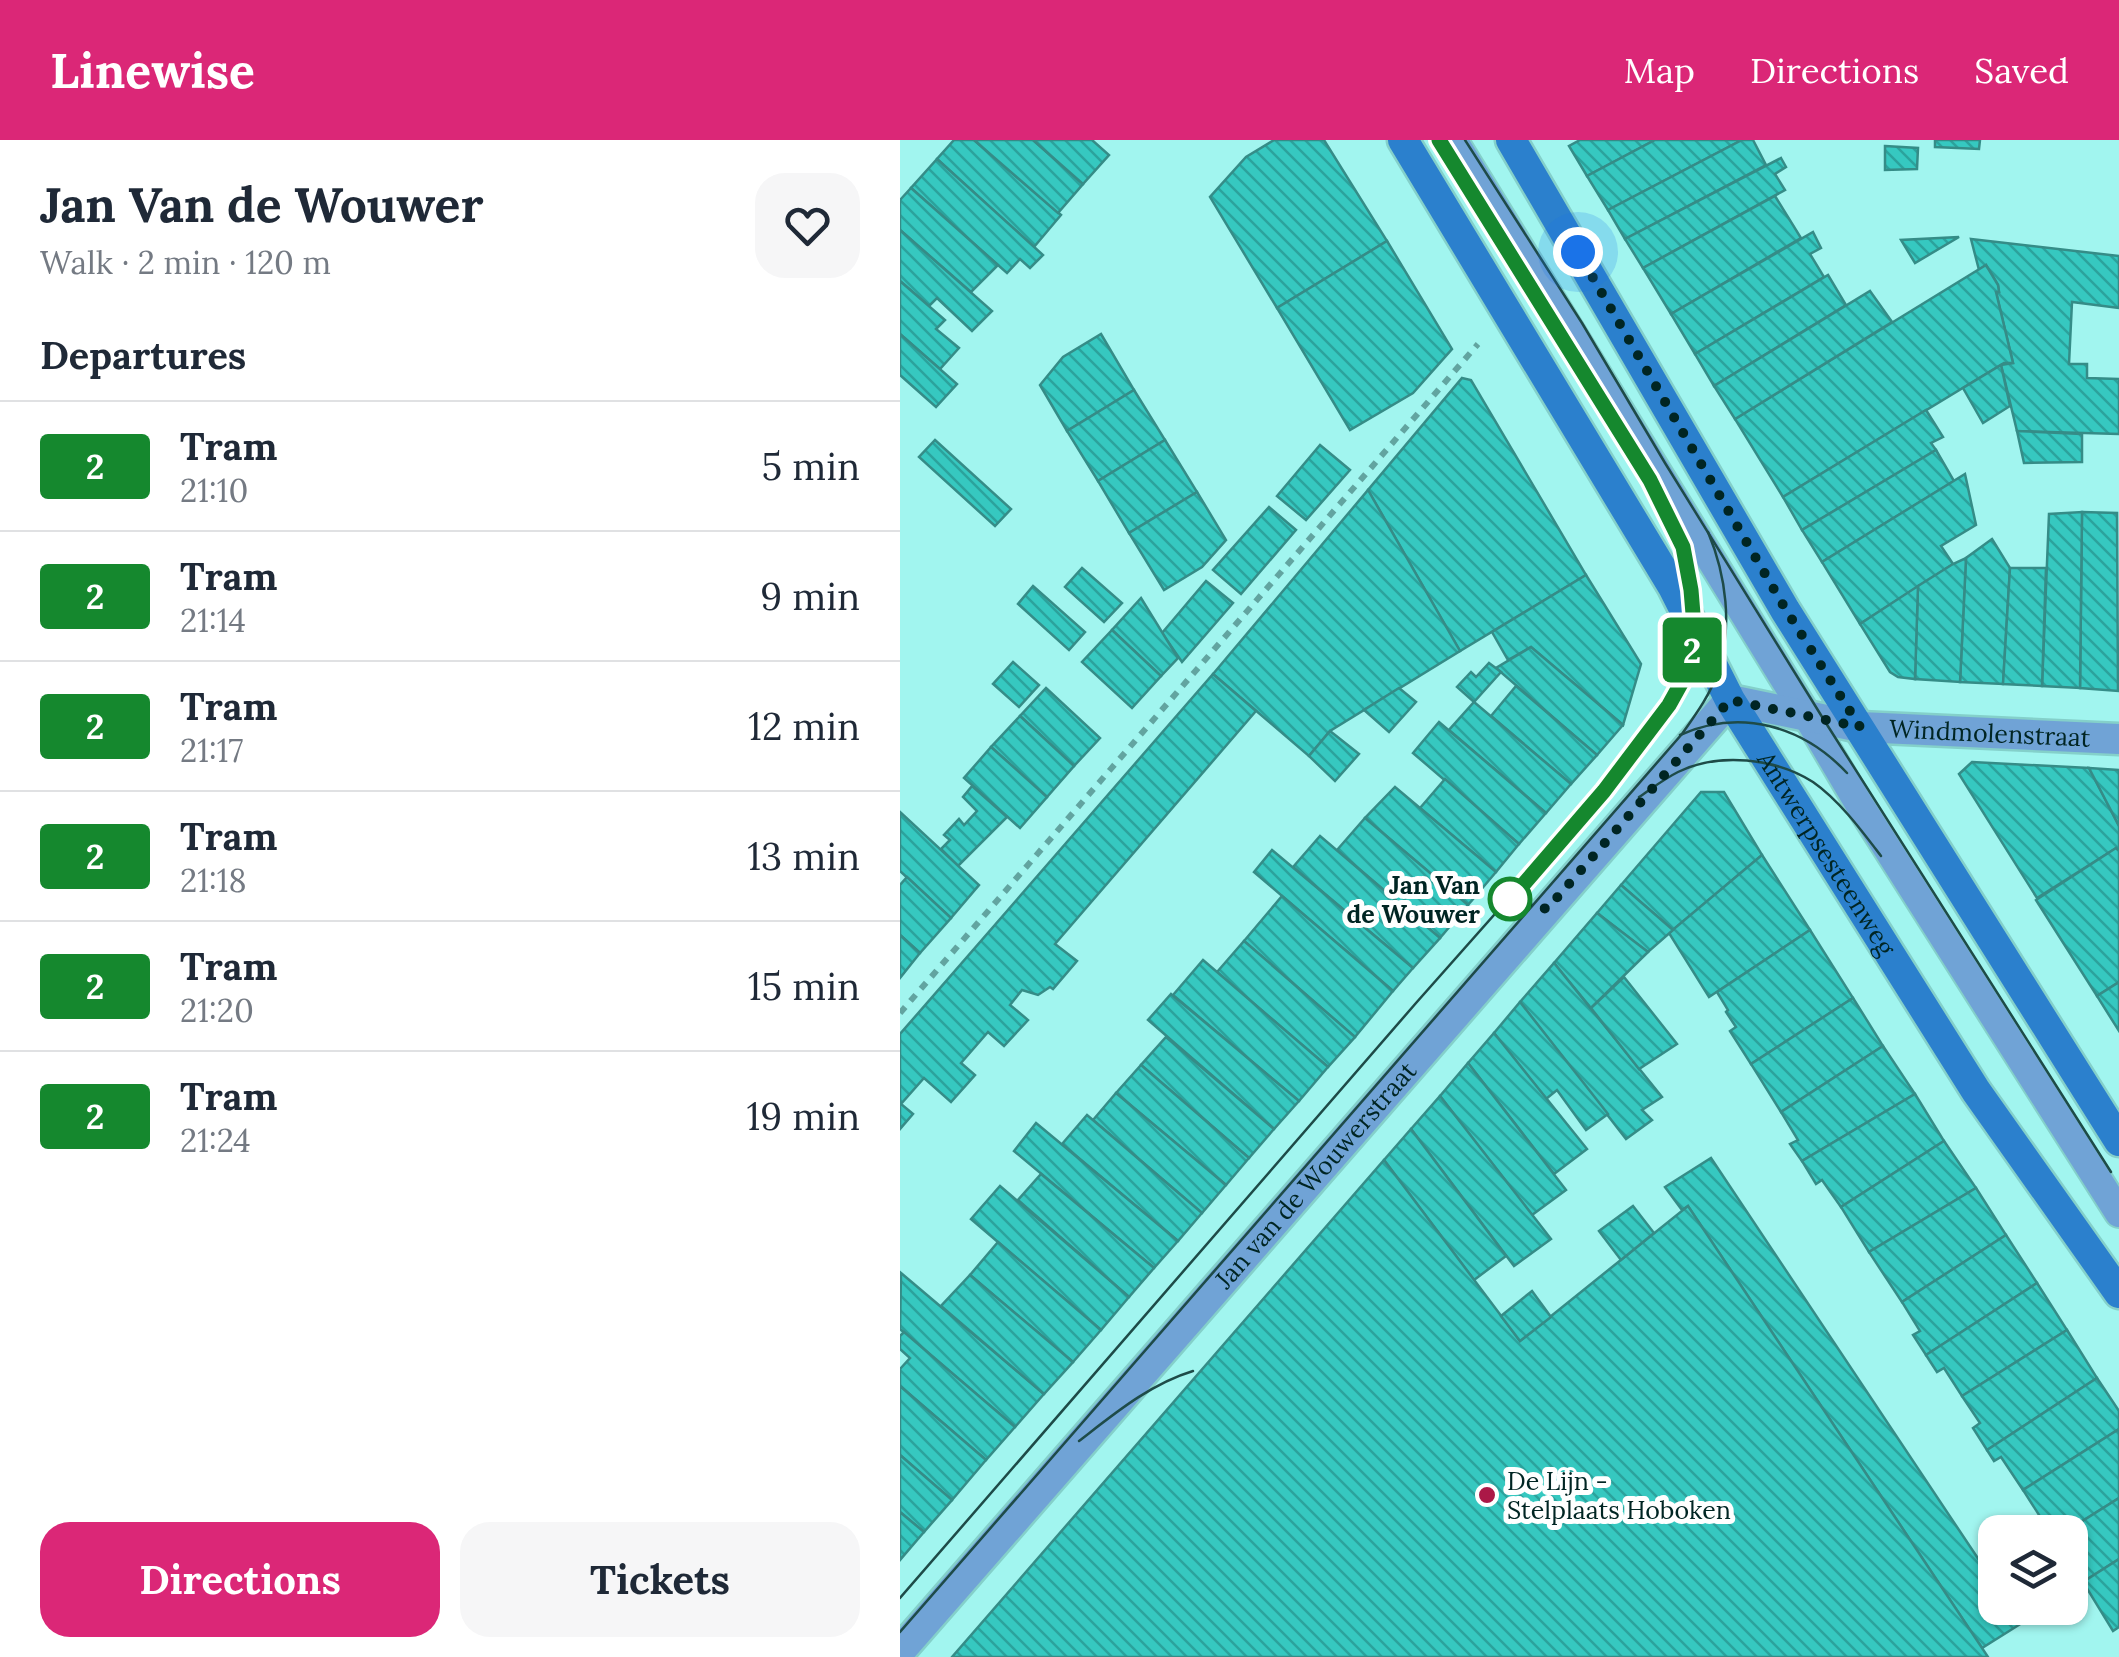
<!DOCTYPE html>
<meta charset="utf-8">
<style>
:root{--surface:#fff;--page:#f6f6f7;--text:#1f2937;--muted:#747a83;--line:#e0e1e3;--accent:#db2777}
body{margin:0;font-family:Lora,serif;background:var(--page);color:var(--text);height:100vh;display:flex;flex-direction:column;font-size:38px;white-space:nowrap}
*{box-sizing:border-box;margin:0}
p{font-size:32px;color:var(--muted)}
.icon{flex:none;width:55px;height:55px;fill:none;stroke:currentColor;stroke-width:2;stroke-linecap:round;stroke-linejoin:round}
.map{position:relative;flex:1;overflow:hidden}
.side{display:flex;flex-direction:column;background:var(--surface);width:900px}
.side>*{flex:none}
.badge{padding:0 20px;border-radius:8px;font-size:35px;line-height:65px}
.controls{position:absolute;left:1078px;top:1375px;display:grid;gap:20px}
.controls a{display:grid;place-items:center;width:110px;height:110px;border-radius:20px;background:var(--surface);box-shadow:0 2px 8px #0004;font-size:50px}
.you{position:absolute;width:50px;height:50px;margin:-25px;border:8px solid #fff;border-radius:50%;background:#1a73e8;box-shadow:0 0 0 15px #1a73e833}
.map>.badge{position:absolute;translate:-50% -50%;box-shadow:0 0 0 5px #fff}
h2{padding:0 40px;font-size:38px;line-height:90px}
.round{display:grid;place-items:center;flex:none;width:105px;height:105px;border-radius:30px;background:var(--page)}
.head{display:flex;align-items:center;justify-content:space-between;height:170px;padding:0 40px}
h1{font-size:48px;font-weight:800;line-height:75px}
.cta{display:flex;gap:20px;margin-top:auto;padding:20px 40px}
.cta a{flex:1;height:115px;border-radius:30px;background:var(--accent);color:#fff;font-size:40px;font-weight:800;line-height:115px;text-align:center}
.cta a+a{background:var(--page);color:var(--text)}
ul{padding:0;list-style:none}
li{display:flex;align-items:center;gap:30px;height:130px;padding:0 40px;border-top:2px solid var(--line)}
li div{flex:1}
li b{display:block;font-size:38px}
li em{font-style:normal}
li .badge{min-width:110px;font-weight:700;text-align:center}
header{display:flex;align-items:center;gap:60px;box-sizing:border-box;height:140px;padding:0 50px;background:var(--accent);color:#fff}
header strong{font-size:48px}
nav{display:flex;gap:55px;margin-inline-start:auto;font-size:35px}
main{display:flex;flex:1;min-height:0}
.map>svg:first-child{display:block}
.building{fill:url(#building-back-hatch);stroke:#358c87;stroke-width:2.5}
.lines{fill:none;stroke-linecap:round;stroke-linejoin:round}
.lane-casing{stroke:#84d0ca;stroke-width:32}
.street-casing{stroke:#84d0ca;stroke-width:35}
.secondary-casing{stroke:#84d0ca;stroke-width:35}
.path{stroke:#62a4a0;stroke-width:6;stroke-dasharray:8 8;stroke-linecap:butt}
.lane{stroke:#70a3d6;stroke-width:28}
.street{stroke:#70a3d6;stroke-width:30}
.secondary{stroke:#2b80cd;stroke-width:30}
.tram{stroke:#1e4b48;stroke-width:2.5}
.line-casing{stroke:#fff;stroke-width:22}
.line{stroke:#15882e;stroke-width:15}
.walk{stroke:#002523;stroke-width:10;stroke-dasharray:0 18}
.stop-dot{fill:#fff;stroke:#15882e;stroke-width:5}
.poi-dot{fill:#ab1847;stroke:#fff;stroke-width:4}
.labels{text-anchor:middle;stroke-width:10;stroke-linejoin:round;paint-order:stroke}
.street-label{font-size:25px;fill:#002523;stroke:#fff}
.stop-label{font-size:25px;font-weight:bold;fill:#002523;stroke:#fff;text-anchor:end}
.poi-label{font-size:25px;fill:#002523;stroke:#fff;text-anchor:start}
</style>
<header>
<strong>Linewise</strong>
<nav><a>Map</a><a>Directions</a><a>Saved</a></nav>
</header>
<main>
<section class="side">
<div class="head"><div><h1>Jan Van de Wouwer</h1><p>Walk · 2 min · 120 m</p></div><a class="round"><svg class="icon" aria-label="heart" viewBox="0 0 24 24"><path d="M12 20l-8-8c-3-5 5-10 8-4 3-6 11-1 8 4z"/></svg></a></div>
<h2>Departures</h2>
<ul>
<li><span class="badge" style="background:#15882e;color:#fff">2</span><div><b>Tram</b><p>21:10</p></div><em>5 min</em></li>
<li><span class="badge" style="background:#15882e;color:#fff">2</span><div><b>Tram</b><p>21:14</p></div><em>9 min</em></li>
<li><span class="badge" style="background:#15882e;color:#fff">2</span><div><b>Tram</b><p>21:17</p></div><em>12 min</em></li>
<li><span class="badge" style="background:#15882e;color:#fff">2</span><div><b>Tram</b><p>21:18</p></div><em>13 min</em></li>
<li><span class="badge" style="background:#15882e;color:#fff">2</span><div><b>Tram</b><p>21:20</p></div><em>15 min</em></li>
<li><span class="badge" style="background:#15882e;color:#fff">2</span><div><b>Tram</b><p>21:24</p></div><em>19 min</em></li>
</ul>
<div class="cta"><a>Directions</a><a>Tickets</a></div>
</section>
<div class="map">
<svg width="1219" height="1517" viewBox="0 0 1219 1517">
<defs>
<pattern id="building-back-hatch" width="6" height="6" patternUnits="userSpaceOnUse" patternTransform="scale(2.5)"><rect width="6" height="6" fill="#36c8c0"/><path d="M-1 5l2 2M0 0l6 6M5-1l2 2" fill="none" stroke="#2ba29c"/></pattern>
</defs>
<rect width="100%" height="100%" fill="#a1f5ef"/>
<!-- building -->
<g class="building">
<polygon points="54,0 74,0 161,75 134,107 37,19"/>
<polygon points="74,0 133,0 183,44 158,73"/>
<polygon points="133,0 192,0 209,15 183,44"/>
<polygon points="374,0 424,0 487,101 377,168 310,57 346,17"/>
<polygon points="680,0 755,0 687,36 669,6"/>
<polygon points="755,0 842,0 708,70 687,36"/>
<polygon points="842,0 853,0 866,25 725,99 708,70"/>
<polygon points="1035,0 1080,0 1079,9 1035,7"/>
<polygon points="985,6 1018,8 1017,29 985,30"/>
<polygon points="881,18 886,27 875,34 885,50 743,128 725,99"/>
<polygon points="37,19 143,115 130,128 120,119 107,133 11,48"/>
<polygon points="11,48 98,125 71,152 0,90 0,60"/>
<polygon points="875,56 901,98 771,174 743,128"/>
<polygon points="0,90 92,171 72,191 37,158 29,166 0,141"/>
<polygon points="913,92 921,108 910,114 924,137 795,214 771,174"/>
<polygon points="1059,97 1015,123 1001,100"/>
<polygon points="1071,99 1219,116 1219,168 1172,162 1169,224 1187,224 1187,238 1219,239 1219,294 1117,291 1101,225 1113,223 1096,152 1099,152 1098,145 1086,125 1079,130"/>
<polygon points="487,101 552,209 513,253 450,290 377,168"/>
<polygon points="1086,125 1098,145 1099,152 1096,152 1113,223 1104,223 883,357 835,279"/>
<polygon points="928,135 946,165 814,246 795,214"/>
<polygon points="0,141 45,180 36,189 59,208 40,229 0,194"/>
<polygon points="970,151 992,182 835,279 814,246"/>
<polygon points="0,194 57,244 36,267 0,235"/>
<polygon points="201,194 234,250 167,291 140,245 163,217"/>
<polygon points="1101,225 1110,266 1083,283 1063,248"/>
<polygon points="562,238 571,240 686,435 560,511 468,350"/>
<polygon points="234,250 265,300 198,341 167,291"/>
<polygon points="1026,270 1043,297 1031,303 1036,310 902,390 883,357"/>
<polygon points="1117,291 1182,294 1182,322 1124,323"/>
<polygon points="35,300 111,369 95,386 19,317"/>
<polygon points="265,300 297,352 229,393 198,341"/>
<polygon points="420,305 450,330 406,380 377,356"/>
<polygon points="1036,310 1054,341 922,422 902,390"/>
<polygon points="1065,334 1076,385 1041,406 1053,424 960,484 922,422"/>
<polygon points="468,350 560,511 430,591 409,616 313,534"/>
<polygon points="297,352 326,400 302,427 264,450 229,393"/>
<polygon points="369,367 396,390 341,454 313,430"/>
<polygon points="1182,372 1217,373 1218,551 1180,548"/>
<polygon points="1182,372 1180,548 1142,546 1149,374"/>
<polygon points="1092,399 1110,428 1103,544 1060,542 1066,418"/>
<polygon points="1066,418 1060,542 1015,539 1018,446 1053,424"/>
<polygon points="182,428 222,463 204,482 165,447"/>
<polygon points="1110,428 1146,428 1142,546 1103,544"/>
<polygon points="686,435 741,524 723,585 631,507 608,520 592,492"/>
<polygon points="306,441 333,463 282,522 262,493"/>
<polygon points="133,446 185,492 169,510 118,464"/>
<polygon points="1018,446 1015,539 998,537 990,532 960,484"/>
<polygon points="241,458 278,518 261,536 212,490"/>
<polygon points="212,490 261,536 232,568 182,522"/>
<polygon points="631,507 723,585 697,615 596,528"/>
<polygon points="113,522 139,545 119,567 93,544"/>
<polygon points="589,523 601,532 574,562 557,547 571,532 576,537"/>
<polygon points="313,534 356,571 155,804 177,821 153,849 150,847 138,855 122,850 110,865 128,880 104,906 88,892 61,923 75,935 51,962 24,938 1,964 13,974 0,989 0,894"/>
<polygon points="616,546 697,615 671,644 591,576"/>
<polygon points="146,548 200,598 174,626 120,576"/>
<polygon points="499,548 516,562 489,592 464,570"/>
<polygon points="574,562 671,644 646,673 549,590"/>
<polygon points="120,576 174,626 147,657 91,607"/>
<polygon points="539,582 646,673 619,704 513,613"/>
<polygon points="430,591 459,614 435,641 409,616"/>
<polygon points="91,607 147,657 120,688 64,638"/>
<polygon points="1072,622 1189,628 1219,686 1219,711 1216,708 1137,758 1059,634"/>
<polygon points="1189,628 1219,630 1219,686"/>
<polygon points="545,639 619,704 596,732 520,668"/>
<polygon points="72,646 107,677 58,726 41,709 50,700 44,695 59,679 64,685 77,671 63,657"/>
<polygon points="495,647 596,732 568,765 465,678"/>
<polygon points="801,652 824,652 862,715 773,790 721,745"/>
<polygon points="0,672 79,745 51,778 0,731"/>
<polygon points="465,678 568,765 540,798 437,710"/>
<polygon points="420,696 540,798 513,828 393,727"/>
<polygon points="1216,708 1219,711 1219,842 1197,856 1136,760"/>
<polygon points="372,710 513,828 493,851 354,732"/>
<polygon points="862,715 910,790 809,857 769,793"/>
<polygon points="7,737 51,778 20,813 0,795 0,745"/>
<polygon points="721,745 773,790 748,812 697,773"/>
<polygon points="382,756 493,851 455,897 344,801"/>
<polygon points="697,773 748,812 691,868 654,823"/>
<polygon points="910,790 953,858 851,924 830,891 836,887 826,872 828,870 817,852"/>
<polygon points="0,795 20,813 0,838"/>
<polygon points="344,801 455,897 428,927 317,832"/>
<polygon points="303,820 428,927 399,961 273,855"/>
<polygon points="654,823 762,957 742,970 752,980 726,999 620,862"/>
<polygon points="724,837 777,904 739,929 691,868"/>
<polygon points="1219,842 1219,891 1197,856"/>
<polygon points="271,854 399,961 374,989 248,880"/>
<polygon points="953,858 983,906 881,972 851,924"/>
<polygon points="620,862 708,974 686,990 657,950 646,959 594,893"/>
<polygon points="594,893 687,1009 654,1034 568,923"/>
<polygon points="266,897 374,989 349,1018 241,925"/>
<polygon points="983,906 1015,954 902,1021 890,1004 898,1000 881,972"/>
<polygon points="568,923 666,1050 632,1075 540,956"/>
<polygon points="241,925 349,1018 326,1045 216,953"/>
<polygon points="216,953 326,1045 302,1073 193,980"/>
<polygon points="1015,954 1044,1001 941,1067 922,1040 916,1044 902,1021"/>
<polygon points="540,956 651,1099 614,1126 511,989"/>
<polygon points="187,975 302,1073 278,1101 162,1004"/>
<polygon points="136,983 278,1101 254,1128 114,1011"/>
<polygon points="511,989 606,1116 574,1140 484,1020"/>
<polygon points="1044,1001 1076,1048 969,1112 941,1067"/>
<polygon points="811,1018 1095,1444 1095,1468 1111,1468 1122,1483 1082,1508 788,1066 782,1070 765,1047"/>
<polygon points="484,1020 620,1201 788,1066 1088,1517 52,1517"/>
<polygon points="141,1034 254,1128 229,1157 118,1060"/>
<polygon points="100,1046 229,1157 201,1190 71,1079"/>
<polygon points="1076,1048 1106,1095 1002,1162 969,1112"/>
<polygon points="733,1066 754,1093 721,1120 699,1091"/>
<polygon points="1106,1095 1137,1143 1026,1215 1013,1195 1020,1191 1002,1162"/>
<polygon points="98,1102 201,1190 173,1222 70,1135"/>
<polygon points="1,1133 144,1254 115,1287 0,1189"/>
<polygon points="70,1135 173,1222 144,1254 41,1166"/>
<polygon points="1137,1143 1167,1190 1062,1256 1044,1228 1037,1232 1026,1215"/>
<polygon points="632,1151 651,1177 620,1201 601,1176"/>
<polygon points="1167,1190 1197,1238 1087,1310 1073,1288 1080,1283 1062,1256"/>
<polygon points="4,1192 115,1287 86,1320 0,1246 0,1229 10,1218 0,1209 0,1196"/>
<polygon points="1197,1238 1219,1271 1219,1289 1123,1350 1101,1317 1094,1321 1087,1310"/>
<polygon points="0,1246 86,1320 52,1360 0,1315"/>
<polygon points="1219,1289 1219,1358 1165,1392 1150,1392 1123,1350"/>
<polygon points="0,1315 52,1360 24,1392 0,1372"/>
<polygon points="1219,1358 1219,1419 1183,1442 1170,1423 1170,1392 1165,1392"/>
<polygon points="0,1372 24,1392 0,1420"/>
<polygon points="1219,1419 1219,1487 1213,1491 1183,1442"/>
</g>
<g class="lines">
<defs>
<polyline id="lane" points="553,0 907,576 959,664 1219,1073"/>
<g id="street">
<path id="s1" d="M 0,1511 L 830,560 L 960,587 L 1219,599"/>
</g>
<g id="secondary">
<path id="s2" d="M 503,0 L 773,447 L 830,560 L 1076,951 L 1219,1153"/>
<polyline points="611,0 885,470 1219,1001"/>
</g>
</defs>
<!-- lane casing -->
<use href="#lane" class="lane-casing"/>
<!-- street casing -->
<use href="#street" class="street-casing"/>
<!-- secondary casing -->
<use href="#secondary" class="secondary-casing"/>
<!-- path -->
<polyline class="path" points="0,873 578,204"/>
<!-- lane -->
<use href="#lane" class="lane"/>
<!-- street -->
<use href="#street" class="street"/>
<!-- secondary -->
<use href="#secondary" class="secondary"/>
<!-- tram -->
<g class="tram">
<polyline points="565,0 682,183 765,323 924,580 1211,1032"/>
<path d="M 780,595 C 841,568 903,586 947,633"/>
<path d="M 739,657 C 751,649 764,639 778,632 C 819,612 875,618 913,642 C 939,660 962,691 981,716"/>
<path d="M 179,1301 C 214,1274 250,1244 293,1231"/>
<polyline points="0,1458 516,863 704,651 769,565 784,539 792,517 793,474 783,407 750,340 539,0"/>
<path d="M 0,1492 L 782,594 C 796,574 810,555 818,532 C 833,487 826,435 808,392"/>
</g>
</g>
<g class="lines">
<defs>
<polyline id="line" points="539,0 750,340 783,407 791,450 793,474 792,517 784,538 769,565 704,651 610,760"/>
</defs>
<!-- line casing -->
<use href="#line" class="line-casing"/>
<!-- line -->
<use href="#line" class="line"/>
<!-- walk -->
<polyline class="walk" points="610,759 647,769 830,560 960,587 886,470 678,112"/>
</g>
<!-- markers -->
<circle class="stop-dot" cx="610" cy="759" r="20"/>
<circle class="poi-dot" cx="587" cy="1355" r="10"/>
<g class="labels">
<!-- street labels -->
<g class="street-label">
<text dy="9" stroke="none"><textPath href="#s1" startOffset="1525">Windmolenstraat</textPath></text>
<text dy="9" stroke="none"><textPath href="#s2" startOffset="830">Antwerpsesteenweg</textPath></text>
<text dy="9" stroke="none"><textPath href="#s1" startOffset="632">Jan van de Wouwerstraat</textPath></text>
</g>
<!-- stop labels -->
<g class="stop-label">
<text x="580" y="754">Jan Van<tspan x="580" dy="29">de Wouwer</tspan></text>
</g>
<!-- poi labels -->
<g class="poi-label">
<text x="607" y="1350">De Lijn -<tspan x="607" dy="29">Stelplaats Hoboken</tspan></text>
</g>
</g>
</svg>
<div class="controls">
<a><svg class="icon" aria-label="layers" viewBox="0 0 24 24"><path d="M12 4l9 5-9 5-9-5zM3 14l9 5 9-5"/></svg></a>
</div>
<div class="you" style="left:678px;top:112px"></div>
<b class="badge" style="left:792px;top:510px;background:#15882e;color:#fff">2</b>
</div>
</main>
